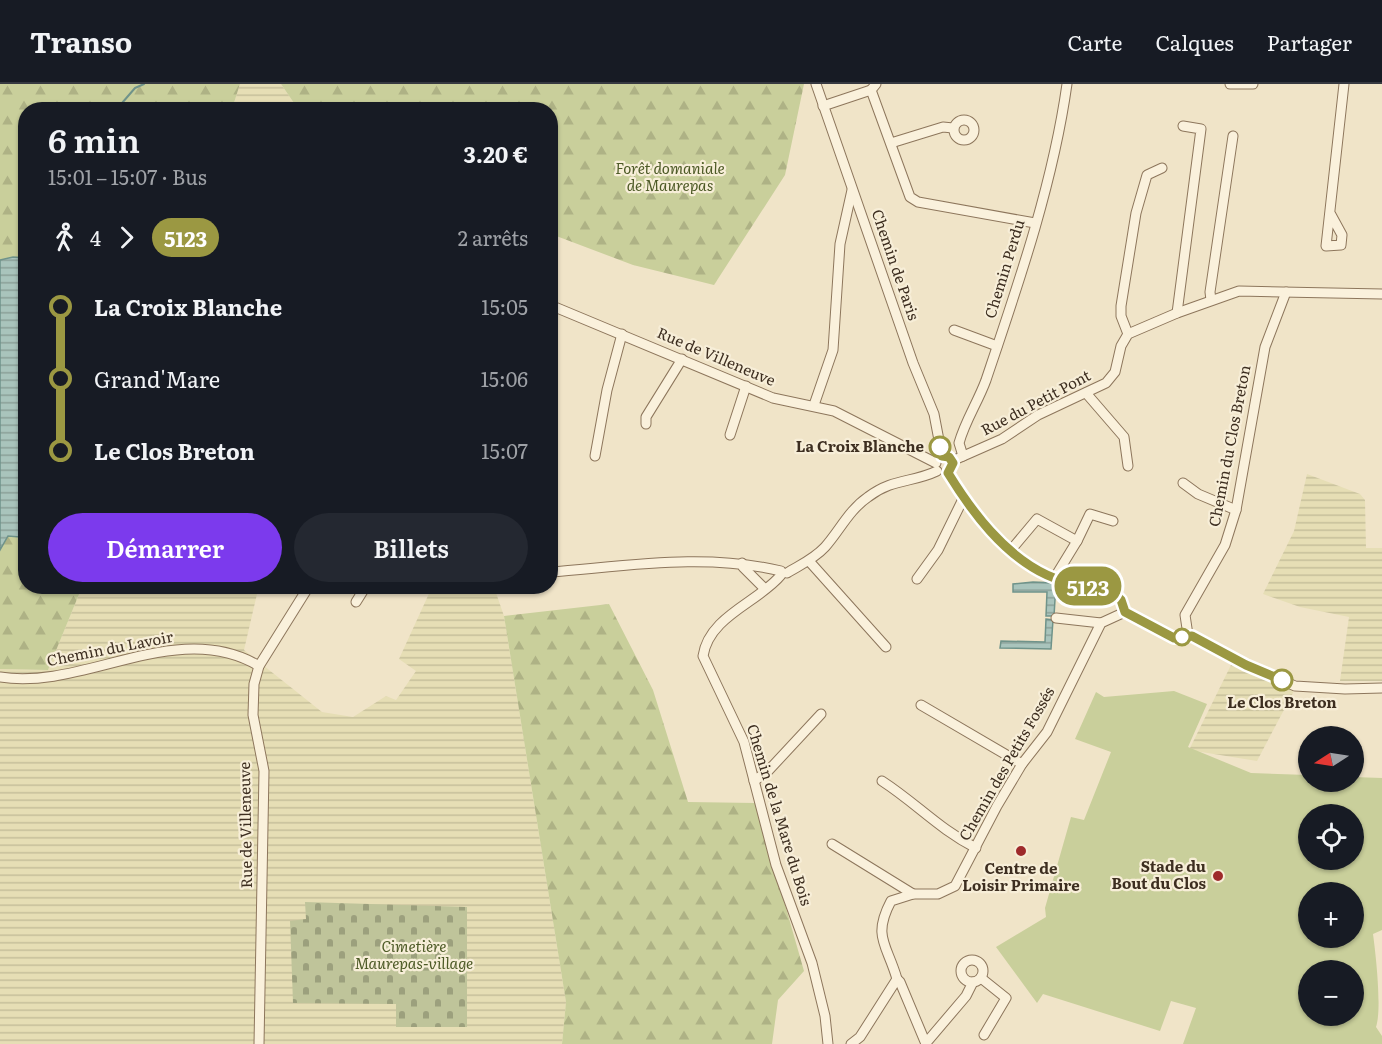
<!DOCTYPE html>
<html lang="fr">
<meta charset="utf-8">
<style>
:root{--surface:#171b24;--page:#242831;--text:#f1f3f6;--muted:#9ea1a6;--line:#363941;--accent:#7c3aed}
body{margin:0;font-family:Literata,serif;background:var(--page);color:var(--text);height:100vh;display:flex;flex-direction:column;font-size:22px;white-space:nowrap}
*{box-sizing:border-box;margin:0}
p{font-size:20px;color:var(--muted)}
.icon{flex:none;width:33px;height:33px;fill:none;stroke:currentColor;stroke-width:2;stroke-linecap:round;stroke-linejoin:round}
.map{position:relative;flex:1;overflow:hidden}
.side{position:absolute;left:18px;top:18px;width:540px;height:492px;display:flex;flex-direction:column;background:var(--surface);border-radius:24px;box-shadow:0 2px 4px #0004}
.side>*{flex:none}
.badge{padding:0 12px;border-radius:20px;font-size:21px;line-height:39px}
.needle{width:39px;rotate:258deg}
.buttons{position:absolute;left:1298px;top:642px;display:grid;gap:12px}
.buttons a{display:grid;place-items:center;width:66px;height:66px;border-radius:50%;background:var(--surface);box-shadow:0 2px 4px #0004;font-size:30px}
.map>.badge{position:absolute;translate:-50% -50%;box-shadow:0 0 0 3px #fff}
.legs{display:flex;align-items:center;gap:9px;height:66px;padding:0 30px;font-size:20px}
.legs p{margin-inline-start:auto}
.summary{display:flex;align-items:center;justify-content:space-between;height:102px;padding:0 30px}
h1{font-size:33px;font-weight:600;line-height:45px}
.primary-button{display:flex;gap:12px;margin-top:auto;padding:12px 30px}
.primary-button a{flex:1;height:69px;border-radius:36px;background:var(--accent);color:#fff;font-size:24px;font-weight:600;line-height:69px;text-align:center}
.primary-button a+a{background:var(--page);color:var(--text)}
ul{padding:0 30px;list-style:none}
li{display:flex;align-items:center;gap:21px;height:72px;font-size:22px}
li i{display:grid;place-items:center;width:9px;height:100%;margin:0 8px;background:currentColor}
li i::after{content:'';width:15px;height:15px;margin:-8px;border:4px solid;border-radius:50%;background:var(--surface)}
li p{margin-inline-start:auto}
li:first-child i{background:linear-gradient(#0000 50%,currentColor 0)}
li:last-child i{background:linear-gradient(currentColor 50%,#0000 0)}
header{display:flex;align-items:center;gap:36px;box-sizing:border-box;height:84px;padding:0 30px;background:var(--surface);border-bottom:2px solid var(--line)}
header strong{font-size:28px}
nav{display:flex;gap:33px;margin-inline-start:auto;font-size:21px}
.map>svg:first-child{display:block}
.farmland{fill:url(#farmland-rules)}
.forest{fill:url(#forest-firs)}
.cemetery{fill:url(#cemetery-stones)}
.pitch{fill:#c9cf9b;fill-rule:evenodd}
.water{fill:url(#water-rules);stroke:#6f938a;stroke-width:1.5}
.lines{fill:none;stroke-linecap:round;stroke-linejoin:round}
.stream{stroke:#6f938a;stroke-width:2}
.minor-casing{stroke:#8d765c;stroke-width:11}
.minor{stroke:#faf1dc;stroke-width:9}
.line-1-casing{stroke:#fff;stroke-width:14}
.line-1{stroke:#9b9842;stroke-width:9}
.stop-1-dot{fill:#fff;stroke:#9b9842;stroke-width:3}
.poi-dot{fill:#9e2a2b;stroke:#f7eed8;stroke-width:2}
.labels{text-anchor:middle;stroke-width:4.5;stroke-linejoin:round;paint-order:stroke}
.park-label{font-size:15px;font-style:italic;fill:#4d5a26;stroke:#f7eed8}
.street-label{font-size:15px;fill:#3d2e20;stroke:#f7eed8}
.stop-label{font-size:15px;font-weight:bold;fill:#3d2e20;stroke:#f7eed8;text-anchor:end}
.poi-label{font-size:15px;font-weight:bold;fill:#3d2e20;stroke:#f7eed8;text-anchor:end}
</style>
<header>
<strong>Transo</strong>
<nav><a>Carte</a><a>Calques</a><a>Partager</a></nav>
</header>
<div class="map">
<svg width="1382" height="960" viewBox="0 0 1382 960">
<defs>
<pattern id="farmland-rules" width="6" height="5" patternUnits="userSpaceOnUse" patternTransform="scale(1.5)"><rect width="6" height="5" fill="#e6deb5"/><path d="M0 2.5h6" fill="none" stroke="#c6bf9b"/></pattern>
<pattern id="forest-firs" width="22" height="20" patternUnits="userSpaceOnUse" patternTransform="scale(1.5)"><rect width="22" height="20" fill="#c9cf9b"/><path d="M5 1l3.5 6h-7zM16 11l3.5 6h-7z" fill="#aeb285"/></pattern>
<pattern id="cemetery-stones" width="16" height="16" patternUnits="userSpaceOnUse" patternTransform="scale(1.5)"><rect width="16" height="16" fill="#bfc49a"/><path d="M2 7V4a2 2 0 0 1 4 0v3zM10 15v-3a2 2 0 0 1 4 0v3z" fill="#9ca07d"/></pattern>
<pattern id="water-rules" width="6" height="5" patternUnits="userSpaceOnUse" patternTransform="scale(1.5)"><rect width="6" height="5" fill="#a9c4bc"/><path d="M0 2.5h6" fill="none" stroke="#8ba098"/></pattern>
</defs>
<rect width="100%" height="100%" fill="#f0e4c8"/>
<!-- farmland -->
<g class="farmland">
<polygon points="240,0 281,0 298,25 232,25"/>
<polygon points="1307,390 1360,410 1365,416 1366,464 1382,464 1382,597 1340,597 1349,533 1300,523 1263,510 1294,447"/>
<polygon points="82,503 262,503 257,510 244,566 322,628 353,633 386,612 396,616 416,587 399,575 432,503 494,503 504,532 566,918 562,960 0,960 0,585 48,586"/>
<polygon points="1232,579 1295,605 1257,677 1189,666"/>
</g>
<!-- forest -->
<g class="forest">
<polygon points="0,0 240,0 232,25 26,26 26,502 82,503 48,586 0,585"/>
<polygon points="281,0 804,0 785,91 714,201 633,181 551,150 550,26 298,25"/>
<polygon points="609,520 653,606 688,718 756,719 804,887 778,916 772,960 562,960 566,918 504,532"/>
</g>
<!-- cemetery -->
<polygon class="cemetery" points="305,818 467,823 467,943 396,943 396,920 293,919 290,837 306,835"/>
<!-- pitch -->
<path class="pitch" d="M 1174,607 L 1207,620 L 1188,663 L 1251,689 L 1308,691 L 1308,698 L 1353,698 L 1353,693 L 1382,694 L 1382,846 L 1373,850 C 1376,872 1382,925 1376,943 L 1382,952 L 1382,960 L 1183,960 L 1196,924 L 1171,917 L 1160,947 L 1043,910 L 1037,919 L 996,863 L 1046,833 L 1045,824 L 1071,733 L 1084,736 L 1111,668 L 1075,655 L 1096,608 L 1104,613 ZM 1308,730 L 1353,730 L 1353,776 L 1308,776 ZM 1353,808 L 1353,854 L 1308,854 L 1308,808 ZM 1353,886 L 1353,932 L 1308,932 L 1308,886 Z"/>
<!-- water -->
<g class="water">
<polygon points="13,173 26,174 26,445 20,453 8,452 0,466 0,176"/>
<polygon points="1033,498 1056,499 1054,532 1046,532 1047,508 1013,508 1013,500"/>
<polygon points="1046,535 1053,536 1051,565 1000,564 1001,557 1045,558"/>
</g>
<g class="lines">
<!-- stream -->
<polyline class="stream" points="116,26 135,4 144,0"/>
<defs>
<g id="minor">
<polyline points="816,0 913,279 934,330 942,372"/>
<polyline points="1230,0 1253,0"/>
<polyline points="871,6 910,113 918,118 1035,139"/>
<polyline points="823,22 871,6 876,0"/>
<circle cx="964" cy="46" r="10"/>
<polyline points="891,59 943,43 953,44"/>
<polyline points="1330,129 1342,151 1341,161 1326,162 1344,0"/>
<polyline points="1211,216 1210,208 1233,52"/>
<polyline points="550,221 773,314 834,327 936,379"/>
<polyline points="1177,229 1201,45 1183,42"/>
<polyline points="954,246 997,262"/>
<polyline points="1128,250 1121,232 1121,222 1136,129 1147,91 1162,84"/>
<polyline points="1086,309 1124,353 1128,382"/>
<polyline points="814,321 833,266 840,160 852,106"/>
<polyline points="646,340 646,333 682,275"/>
<polyline points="730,351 746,302"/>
<polyline points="595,372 607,306 622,250"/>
<path d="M 963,372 L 959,359 C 965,337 978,318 986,296 C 1018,201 1053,100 1067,0"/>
<polyline points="952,377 1002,355 1038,331 1106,299 1115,288 1121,262 1128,250 1177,229 1239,207 1382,210"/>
<path d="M 948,389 C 972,429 1003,470 1047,491 C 1068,501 1095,503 1117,512 L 1121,516 L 1125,528"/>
<polyline points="1183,399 1198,410 1236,426"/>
<polyline points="1011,466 1037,435 1077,457"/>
<polyline points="809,477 886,563"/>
<polyline points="742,479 743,483 764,504"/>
<path d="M 550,488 C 628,482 705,469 781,487"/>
<path d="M 787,489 C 800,481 814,475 825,463 C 840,446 849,426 868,413 C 893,394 912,399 937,387"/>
<path d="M 781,491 C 759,518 709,532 703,572 L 744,658 L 776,781 L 812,879 L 825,932 L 828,960"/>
<polyline points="1055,493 1077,457 1090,430 1113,437"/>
<polyline points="917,495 938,466 963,415"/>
<polyline points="356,518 366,502"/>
<polyline points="1125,528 1174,554 1188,551"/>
<polyline points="1056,534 1101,539"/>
<polyline points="1188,551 1185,531 1225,461 1236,426 1265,263 1286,208"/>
<polyline points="1188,551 1246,581 1295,602 1345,605 1382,604"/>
<path d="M 0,593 C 84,607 177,533 259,582"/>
<polyline points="921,621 1022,680"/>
<polyline points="754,697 768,687 821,630"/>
<path d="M 882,697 C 916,719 939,745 976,764"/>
<polyline points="832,760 913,810"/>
<circle cx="972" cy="887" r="11"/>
<polyline points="981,894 1006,914 984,951"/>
<polyline points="926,959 966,912 973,898"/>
<polyline points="259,960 264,687 253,631 254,600 259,582 309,502"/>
<polyline points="851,960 860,953 897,895"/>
<path d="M 926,960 L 900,898 L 897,895 C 887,860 872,853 891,817 L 913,810 L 938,810 L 955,802 L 997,722 L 1022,680 L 1047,648 L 1101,539 L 1125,528"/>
</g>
</defs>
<!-- minor casing -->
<use href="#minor" class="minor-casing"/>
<!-- minor -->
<use href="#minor" class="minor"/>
</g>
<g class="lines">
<defs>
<path id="line-1" d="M 940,363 L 942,372 L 949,373 L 953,379 L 948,389 C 972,428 1004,471 1047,491 C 1068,501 1095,503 1117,512 L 1121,516 L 1125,528 L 1174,554 L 1192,552 L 1246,581 L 1282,596"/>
</defs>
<!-- line-1 casing -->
<use href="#line-1" class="line-1-casing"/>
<!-- line-1 -->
<use href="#line-1" class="line-1"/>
</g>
<!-- markers -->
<g class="stop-1-dot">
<circle cx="940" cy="363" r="10"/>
<circle cx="1182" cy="553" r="8"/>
<circle cx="1282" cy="596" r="10"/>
</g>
<g class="poi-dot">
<circle cx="1021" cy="767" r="6"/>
<circle cx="1218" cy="792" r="6"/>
</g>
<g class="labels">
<!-- park labels -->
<g class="park-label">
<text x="670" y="90">Forêt domaniale<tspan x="670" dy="17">de Maurepas</tspan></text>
<text x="414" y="868">Cimetière<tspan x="414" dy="17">Maurepas-village</tspan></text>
</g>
<!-- street labels -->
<g class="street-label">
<text transform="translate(895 181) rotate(71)" y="5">Chemin de Paris</text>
<text transform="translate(1005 185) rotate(-73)" y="5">Chemin Perdu</text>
<text transform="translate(716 273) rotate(23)" y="5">Rue de Villeneuve</text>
<text transform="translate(1036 319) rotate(-28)" y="5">Rue du Petit Pont</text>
<text transform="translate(1230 362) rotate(-79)" y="5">Chemin du Clos Breton</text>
<text transform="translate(110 565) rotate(-11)" y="5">Chemin du Lavoir</text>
<text transform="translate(1007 680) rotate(-60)" y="5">Chemin des Petits Fossés</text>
<text transform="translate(779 731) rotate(73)" y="5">Chemin de la Mare du Bois</text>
<text transform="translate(246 741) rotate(-91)" y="5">Rue de Villeneuve</text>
</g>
<!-- stop labels -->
<g class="stop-label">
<text x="924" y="368">La Croix Blanche</text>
<text x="1282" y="624" text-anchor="middle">Le Clos Breton</text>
</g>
<!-- poi labels -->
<g class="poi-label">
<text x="1206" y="788">Stade du<tspan x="1206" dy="17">Bout du Clos</tspan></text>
<text x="1021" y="790" text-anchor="middle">Centre de<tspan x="1021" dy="17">Loisir Primaire</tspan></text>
</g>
</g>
</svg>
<div class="buttons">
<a><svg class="needle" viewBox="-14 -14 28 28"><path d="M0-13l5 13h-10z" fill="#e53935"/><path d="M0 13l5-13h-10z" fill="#9ea1a6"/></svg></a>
<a><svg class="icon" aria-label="locate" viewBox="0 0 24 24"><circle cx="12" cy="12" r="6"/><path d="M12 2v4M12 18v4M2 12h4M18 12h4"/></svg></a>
<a>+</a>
<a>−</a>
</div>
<b class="badge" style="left:1088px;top:502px;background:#9b9842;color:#fff">5123</b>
<section class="side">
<div class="summary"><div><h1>6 min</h1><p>15:01 – 15:07 · Bus</p></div><b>3.20 €</b></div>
<div class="legs"><svg class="icon" aria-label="walk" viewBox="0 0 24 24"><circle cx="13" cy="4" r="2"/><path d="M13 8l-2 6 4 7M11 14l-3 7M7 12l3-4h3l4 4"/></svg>4<svg class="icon" aria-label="forward" viewBox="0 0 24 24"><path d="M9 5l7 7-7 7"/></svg><b class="badge" style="background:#9b9842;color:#fff">5123</b><p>2 arrêts</p></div>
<ul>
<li><i style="color:#9b9842"></i><b>La Croix Blanche</b><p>15:05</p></li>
<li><i style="color:#9b9842"></i><span>Grand'Mare</span><p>15:06</p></li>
<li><i style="color:#9b9842"></i><b>Le Clos Breton</b><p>15:07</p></li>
</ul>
<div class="primary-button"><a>Démarrer</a><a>Billets</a></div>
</section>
</div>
